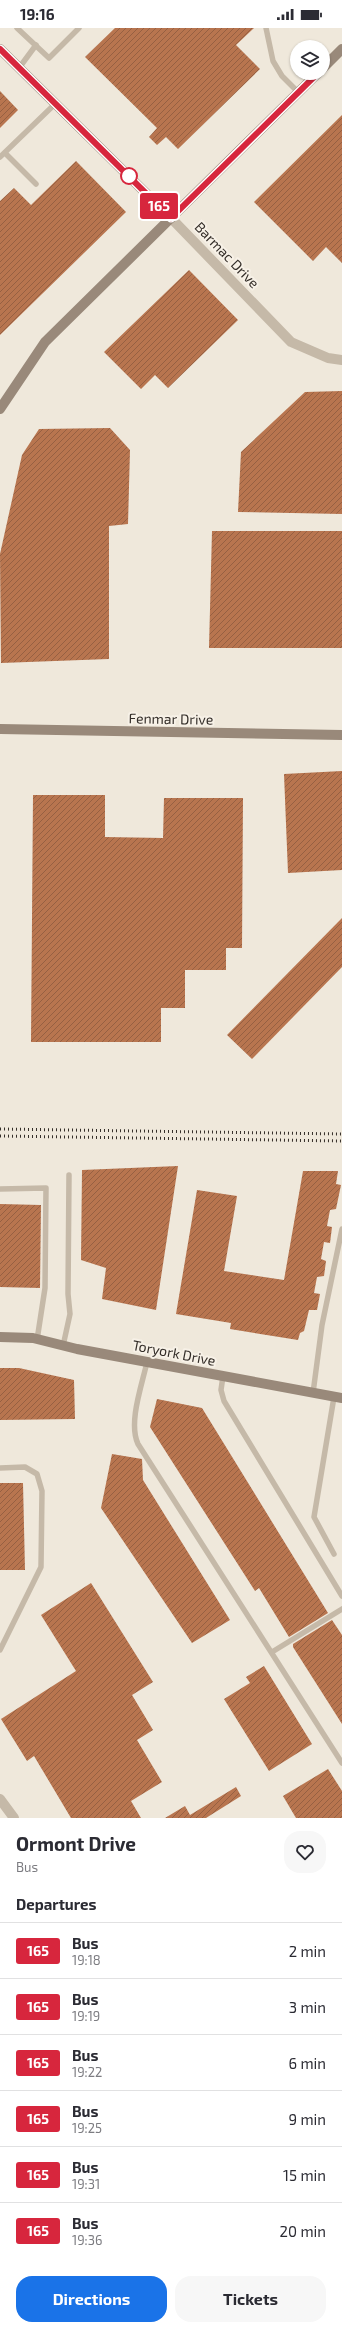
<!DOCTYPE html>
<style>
:root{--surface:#fff;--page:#f7f7f7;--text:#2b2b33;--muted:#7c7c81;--line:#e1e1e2;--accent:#1a73e8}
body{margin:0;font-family:"Exo 2",sans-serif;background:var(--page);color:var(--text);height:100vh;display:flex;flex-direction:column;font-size:15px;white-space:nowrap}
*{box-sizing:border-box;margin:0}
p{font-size:13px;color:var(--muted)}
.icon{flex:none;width:22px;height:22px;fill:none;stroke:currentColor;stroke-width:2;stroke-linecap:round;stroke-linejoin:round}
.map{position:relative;height:1790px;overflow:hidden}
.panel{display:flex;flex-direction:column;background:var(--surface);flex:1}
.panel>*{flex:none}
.badge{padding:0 8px;border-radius:3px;font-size:14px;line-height:26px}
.tools{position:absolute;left:290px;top:12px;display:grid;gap:8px}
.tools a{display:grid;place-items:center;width:40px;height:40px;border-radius:50%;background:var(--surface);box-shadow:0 1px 3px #0004;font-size:20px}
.map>.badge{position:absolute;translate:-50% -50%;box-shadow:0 0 0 2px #fff}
h2{padding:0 16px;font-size:15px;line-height:36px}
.round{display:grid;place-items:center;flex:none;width:42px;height:42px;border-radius:16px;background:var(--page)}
.headline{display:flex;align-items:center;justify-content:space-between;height:68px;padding:0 16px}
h1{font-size:19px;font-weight:700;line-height:30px}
.primary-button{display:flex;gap:8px;margin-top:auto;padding:8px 16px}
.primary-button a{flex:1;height:46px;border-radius:16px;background:var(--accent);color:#fff;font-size:16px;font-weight:700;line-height:46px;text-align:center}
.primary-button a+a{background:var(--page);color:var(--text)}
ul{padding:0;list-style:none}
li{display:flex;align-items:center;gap:12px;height:56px;padding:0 16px;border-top:1px solid var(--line)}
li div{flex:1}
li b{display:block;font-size:15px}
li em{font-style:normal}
li .badge{min-width:44px;font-weight:700;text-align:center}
.status{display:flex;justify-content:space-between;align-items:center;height:28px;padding:0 20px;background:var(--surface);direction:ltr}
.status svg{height:11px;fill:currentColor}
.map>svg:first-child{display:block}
.building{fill:url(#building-hatch)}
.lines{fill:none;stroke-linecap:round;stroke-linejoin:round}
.lane{stroke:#c5b9a8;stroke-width:5.5}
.street{stroke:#c5b9a8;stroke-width:10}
.secondary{stroke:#99897a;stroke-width:10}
.rail{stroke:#332d28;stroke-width:3;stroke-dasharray:1 3;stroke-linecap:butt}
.line-casing{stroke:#fff;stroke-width:9}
.line{stroke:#d7263d;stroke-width:6}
.stop-dot{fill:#fff;stroke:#d7263d;stroke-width:2}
.labels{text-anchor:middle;stroke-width:4;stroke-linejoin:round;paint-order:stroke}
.street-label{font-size:14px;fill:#332d28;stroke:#f7f1e7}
</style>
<div class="status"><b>19:16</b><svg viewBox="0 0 49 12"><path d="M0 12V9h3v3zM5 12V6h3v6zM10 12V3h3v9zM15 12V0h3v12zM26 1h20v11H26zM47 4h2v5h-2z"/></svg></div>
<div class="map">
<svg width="342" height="1790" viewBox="0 0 342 1790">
<defs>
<pattern id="building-hatch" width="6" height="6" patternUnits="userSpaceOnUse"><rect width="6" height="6" fill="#b8754f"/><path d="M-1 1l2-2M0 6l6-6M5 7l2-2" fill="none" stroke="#966042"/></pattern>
</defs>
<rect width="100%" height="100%" fill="#efe8db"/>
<!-- building -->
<g class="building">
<polygon points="115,0 254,0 236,17 260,41 178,121 166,109 157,117 149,109 157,100 85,29"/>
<polygon points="0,63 18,82 0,100"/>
<polygon points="342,87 342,235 326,219 313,233 254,174"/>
<polygon points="76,133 126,184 0,307 0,173 14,160 31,177"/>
<polygon points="189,242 238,292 168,360 155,347 141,361 104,324"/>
<polygon points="342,363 342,486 238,484 241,424 305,364"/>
<polygon points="110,400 130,422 128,496 109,498 109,631 1,635 0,526 22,427 39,401"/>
<polygon points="212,503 342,503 342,620 209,620"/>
<polygon points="342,743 342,842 288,845 284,746"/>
<polygon points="33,767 105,767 105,809 163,810 164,770 243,770 242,920 226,920 226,942 185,942 185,980 161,980 161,1014 31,1014"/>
<polygon points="342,890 342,939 252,1031 227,1007"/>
<polygon points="178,1138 156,1282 102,1271 106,1240 81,1232 82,1142"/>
<polygon points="303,1143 338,1143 336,1156 341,1157 336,1181 330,1182 327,1198 332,1199 330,1215 324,1214 321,1231 326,1233 324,1248 317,1249 314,1265 320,1266 317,1282 309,1282 304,1303 300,1305 298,1312 230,1301 231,1295 176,1286 197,1162 237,1168 224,1243 284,1252"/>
<polygon points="0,1176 41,1177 40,1260 0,1259"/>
<polygon points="0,1340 19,1340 74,1352 75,1391 0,1392"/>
<polygon points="157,1371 202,1380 328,1585 289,1609 259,1560 255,1563 150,1399"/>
<polygon points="112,1426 142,1431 143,1452 230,1592 192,1615 101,1480"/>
<polygon points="0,1455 23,1455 25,1542 0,1542"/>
<polygon points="91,1555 153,1654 132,1667 153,1702 137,1712 162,1754 131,1773 141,1790 71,1790 34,1728 27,1733 1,1691 76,1643 41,1587"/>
<polygon points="332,1592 342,1607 342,1696 293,1619 293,1616"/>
<polygon points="264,1638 312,1716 269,1743 224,1671 250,1655 246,1649"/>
<polygon points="328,1741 342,1763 342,1790 296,1790 283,1768"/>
<polygon points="236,1759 241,1768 206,1790 165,1790 185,1778 190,1787"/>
</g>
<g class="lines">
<!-- lane -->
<g class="lane">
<polyline points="17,0 49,30 79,0"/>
<polyline points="266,0 273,33 282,48 299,65"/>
<polyline points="19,40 36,17"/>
<polyline points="5,125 36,156"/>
<polyline points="0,129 56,75"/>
<polyline points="0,1161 46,1160 45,1260 37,1312"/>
<polyline points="63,1318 70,1286 68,1266 69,1147"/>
<path d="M 147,1334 C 142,1357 128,1395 138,1416 L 342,1735"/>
<polyline points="223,1348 221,1362 224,1373 342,1568"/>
<polyline points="313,1365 322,1297 342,1201"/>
<polyline points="334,1369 314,1489 334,1526"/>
<polyline points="0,1440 25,1439 37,1446 42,1463 41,1539 0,1622"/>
<polyline points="272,1624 342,1581"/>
</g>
<!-- street -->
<g class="street">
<polyline points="171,190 291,314 328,330 342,332"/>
<polyline points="0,1771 14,1790"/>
</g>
<!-- secondary -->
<g class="secondary">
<polyline points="0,21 171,190"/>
<polyline points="323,40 342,21"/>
<polyline points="0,381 45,314 318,45"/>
<polyline points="0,701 342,707"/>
<polyline points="0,1309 33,1310 77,1321 342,1370"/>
</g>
<!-- rail -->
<g class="rail">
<polyline points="0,1101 342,1106"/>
<polyline points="0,1108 342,1113"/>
</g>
</g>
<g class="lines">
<defs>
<polyline id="line" points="0,21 171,190 318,45"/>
</defs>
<!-- line casing -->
<use href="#line" class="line-casing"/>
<!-- line -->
<use href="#line" class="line"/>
</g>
<!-- markers -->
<circle class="stop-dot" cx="129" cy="148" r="8"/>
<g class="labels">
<!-- street labels -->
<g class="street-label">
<text transform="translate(227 227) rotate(46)" y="5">Barmac Drive</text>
<text transform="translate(171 691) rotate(1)" y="5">Fenmar Drive</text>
<text transform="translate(174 1325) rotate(11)" y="5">Toryork Drive</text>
</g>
</g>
</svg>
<div class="tools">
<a><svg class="icon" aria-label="layers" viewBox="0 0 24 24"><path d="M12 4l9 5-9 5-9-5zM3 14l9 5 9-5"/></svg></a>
</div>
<b class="badge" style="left:159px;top:178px;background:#d7263d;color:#fff">165</b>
</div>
<section class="panel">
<div class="headline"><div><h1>Ormont Drive</h1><p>Bus</p></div><a class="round"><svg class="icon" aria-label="heart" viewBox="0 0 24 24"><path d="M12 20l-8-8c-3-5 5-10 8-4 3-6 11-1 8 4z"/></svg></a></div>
<h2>Departures</h2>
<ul>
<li><span class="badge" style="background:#d7263d;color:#fff">165</span><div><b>Bus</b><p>19:18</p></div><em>2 min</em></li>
<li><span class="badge" style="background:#d7263d;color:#fff">165</span><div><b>Bus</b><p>19:19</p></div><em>3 min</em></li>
<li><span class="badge" style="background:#d7263d;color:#fff">165</span><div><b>Bus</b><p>19:22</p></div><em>6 min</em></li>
<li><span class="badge" style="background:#d7263d;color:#fff">165</span><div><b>Bus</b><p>19:25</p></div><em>9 min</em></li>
<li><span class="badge" style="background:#d7263d;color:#fff">165</span><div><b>Bus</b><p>19:31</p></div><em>15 min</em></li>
<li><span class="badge" style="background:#d7263d;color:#fff">165</span><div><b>Bus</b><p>19:36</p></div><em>20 min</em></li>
</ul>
<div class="primary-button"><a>Directions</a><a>Tickets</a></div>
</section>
